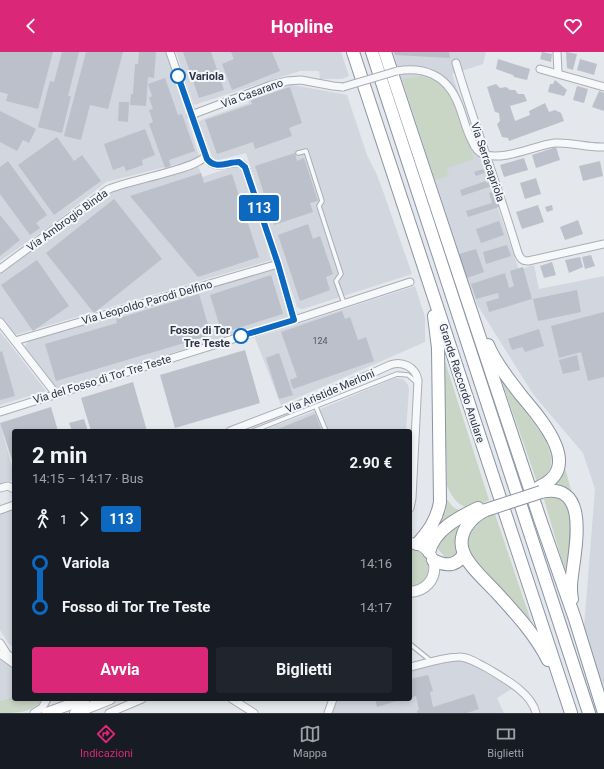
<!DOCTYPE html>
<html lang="it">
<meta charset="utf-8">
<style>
:root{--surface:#171b24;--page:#20242c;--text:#f1f3f6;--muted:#9ea1a6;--line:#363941;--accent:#db2777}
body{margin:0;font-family:Roboto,sans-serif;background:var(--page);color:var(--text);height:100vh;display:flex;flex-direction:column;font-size:15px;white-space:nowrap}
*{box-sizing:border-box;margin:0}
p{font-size:13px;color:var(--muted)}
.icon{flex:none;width:22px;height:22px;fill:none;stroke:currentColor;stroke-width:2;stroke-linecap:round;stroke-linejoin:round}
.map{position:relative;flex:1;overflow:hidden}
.drawer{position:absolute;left:12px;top:377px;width:400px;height:272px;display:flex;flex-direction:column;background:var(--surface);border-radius:4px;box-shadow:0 2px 6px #0003}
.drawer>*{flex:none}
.badge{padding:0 8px;border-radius:3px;font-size:14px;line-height:26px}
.map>.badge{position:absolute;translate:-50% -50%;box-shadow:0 0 0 2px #fff}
.legs{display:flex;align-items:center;gap:6px;height:44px;padding:0 20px;font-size:13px}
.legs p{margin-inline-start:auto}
.summary{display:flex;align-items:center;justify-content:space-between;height:68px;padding:0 20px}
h1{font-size:22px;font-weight:700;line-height:30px}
.primary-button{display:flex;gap:8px;margin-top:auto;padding:8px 20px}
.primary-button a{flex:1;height:46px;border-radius:4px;background:var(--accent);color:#fff;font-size:16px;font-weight:700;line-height:46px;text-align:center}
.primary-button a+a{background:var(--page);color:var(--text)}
ul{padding:0 20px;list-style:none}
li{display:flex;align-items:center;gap:14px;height:44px;font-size:15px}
li i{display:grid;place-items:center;width:6px;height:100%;margin:0 5px;background:currentColor}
li i::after{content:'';width:10px;height:10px;margin:-5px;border:3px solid;border-radius:50%;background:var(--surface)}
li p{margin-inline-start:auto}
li:first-child i{background:linear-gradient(#0000 50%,currentColor 0)}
li:last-child i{background:linear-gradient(currentColor 50%,#0000 0)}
header{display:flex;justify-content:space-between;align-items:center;height:52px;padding:0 20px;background:var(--accent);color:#fff;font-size:18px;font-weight:700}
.menu{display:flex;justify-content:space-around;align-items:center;height:56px;border-top:1px solid var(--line);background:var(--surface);font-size:11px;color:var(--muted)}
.menu a{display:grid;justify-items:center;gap:2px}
.menu .on{color:var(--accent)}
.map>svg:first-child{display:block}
.built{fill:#d2d6de}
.green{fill:#c9d6c5}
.building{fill:#bbc0ca}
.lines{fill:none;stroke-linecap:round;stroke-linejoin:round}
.service-casing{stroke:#a9aeb7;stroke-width:5.5}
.minor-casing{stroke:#a9aeb7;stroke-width:9}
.secondary-casing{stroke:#a9aeb7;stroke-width:12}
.motorway-casing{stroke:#8b94a3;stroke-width:14}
.service{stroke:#f7f8fa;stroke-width:3.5}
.minor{stroke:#f7f8fa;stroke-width:7}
.secondary{stroke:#fff;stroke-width:10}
.motorway{stroke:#fff;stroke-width:12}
.minor-bridge-casing{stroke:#a9aeb7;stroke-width:9;stroke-linecap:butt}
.motorway-bridge-casing{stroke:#8b94a3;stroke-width:14;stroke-linecap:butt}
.minor-bridge{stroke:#f7f8fa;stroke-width:7}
.motorway-bridge{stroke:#fff;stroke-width:12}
.line-1-casing{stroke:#fff;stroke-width:9}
.line-1{stroke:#0c69bf;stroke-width:6}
.stop-1-dot{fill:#fff;stroke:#0c69bf;stroke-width:2}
.labels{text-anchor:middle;stroke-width:4;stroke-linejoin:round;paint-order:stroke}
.number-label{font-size:9px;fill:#4f5766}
.stop-label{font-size:11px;font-weight:bold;fill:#2b3445;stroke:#f4f6f9;text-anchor:start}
.street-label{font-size:11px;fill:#2b3445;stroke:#f4f6f9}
</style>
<header><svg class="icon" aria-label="back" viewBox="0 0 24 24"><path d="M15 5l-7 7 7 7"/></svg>Hopline<svg class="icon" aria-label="heart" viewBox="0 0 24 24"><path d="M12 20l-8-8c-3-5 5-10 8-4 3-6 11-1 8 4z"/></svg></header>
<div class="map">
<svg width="604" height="661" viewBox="0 0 604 661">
<rect width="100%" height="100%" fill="#e4e7ec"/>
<!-- built -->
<g class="built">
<polygon points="0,0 166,0 199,104 197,107 106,130 53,172 0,209"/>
<polygon points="176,0 341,0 349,24 342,27 320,27 319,19 300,19 194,53"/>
<polygon points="393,0 486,0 483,12 452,22 519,218 534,213 539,237 604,224 604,639 584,576 595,437 583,401 533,342 478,254 470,234"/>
<polygon points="287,33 293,33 347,43 367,103 377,123 384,142 412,222 303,257 300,257 297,255 246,101 218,108 215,107 212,104 199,70 203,67 249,51 247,46"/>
<polygon points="198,113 202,125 236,114 242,117 271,208 15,283 0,265 0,221 116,137"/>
<polygon points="274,216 288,265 57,337 25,295 28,289"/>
<polygon points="415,234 425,265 425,290 281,353 255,286"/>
<polygon points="0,280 9,291 46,339 0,353"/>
<polygon points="395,326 403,327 408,333 409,337 406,379 261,379 323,356"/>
<polygon points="0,371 14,422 14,428 0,431"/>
<polygon points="14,457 14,596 9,592 0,578 0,462"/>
<polygon points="0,608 14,618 14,644 0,649"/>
<polygon points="452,608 464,609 513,636 497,646 504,661 329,661 336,647 410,647 410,619"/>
</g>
<!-- green -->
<g class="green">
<path d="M 422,24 C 431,27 439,30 446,37 C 457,48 469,91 474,107 L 447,116 L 449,124 L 435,128 L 402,27 Z"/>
<path d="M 444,306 L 489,448 C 484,450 477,455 471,455 C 459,457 451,443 447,434 Z"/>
<path d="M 500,324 L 545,387 C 553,407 556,418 537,430 Z"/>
<polygon points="562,405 574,449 546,435"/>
<polygon points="445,445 453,455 463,460 436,479 446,459"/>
<path d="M 555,445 C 561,447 566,452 568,458 C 574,471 569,514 568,530 L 544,447 Z"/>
<polygon points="494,459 532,572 530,574 477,514 466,497 470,474"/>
<polygon points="467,467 458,500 451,506 445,505 437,496 438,488"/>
<path d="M 410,497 C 436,498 435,534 410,534 Z"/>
<path d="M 14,644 L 14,647 L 42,647 C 36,661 15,661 0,661 L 0,649 Z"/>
</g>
<!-- building -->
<g class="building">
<polygon points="0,0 53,0 38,57 6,49 8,42 0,40"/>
<polygon points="62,0 79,0 68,44 71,44 62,81 38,75 50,29 54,30"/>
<polygon points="86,0 123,0 108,57 90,53 81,88 64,84"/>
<polygon points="139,0 156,0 154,26 148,25 146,54 130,53 131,42 133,42 135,12 138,12"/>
<polygon points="183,0 211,0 224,38 199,46"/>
<polygon points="231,0 272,0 280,19 232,38 222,12 234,7"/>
<polygon points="394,0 449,0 450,6 395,3"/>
<polygon points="542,0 552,2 551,10 540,7"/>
<polygon points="566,0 577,2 573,18 567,16"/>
<polygon points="498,7 530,17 527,28 514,25 513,23 496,17"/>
<polygon points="580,7 597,12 594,23 577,18"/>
<polygon points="165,26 178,63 182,62 195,99 169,108 171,114 165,116 149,72 153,70 149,58 153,57 149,46 152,44 148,32"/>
<polygon points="555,28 567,38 564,44 548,40 550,32 553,32"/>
<polygon points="496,32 500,36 506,35 510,38 515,38 518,42 524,42 527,49 510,54 515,69 530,63 529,59 545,51 549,60 555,58 561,61 564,69 509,89 508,86 502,85 497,72 500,69 499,61 495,60 487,35"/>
<polygon points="577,34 588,37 584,51 573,48"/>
<polygon points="290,35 302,71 289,76 292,84 255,97 253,90 217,102 205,68 252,52 251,48"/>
<polygon points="599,39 604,41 604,59 592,55"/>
<polygon points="119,50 129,50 128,70 118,69"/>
<polygon points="0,59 36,77 29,91 23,88 17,99 0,90"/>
<polygon points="145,77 155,103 142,108 143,113 126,119 124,114 113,118 104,92"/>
<polygon points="57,85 74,109 82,103 101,129 54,163 18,113"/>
<polygon points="556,95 560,108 536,116 532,103"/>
<polygon points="295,101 297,109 304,106 318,149 310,151 313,160 274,173 255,114"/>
<polygon points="524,106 528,118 504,125 500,113"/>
<polygon points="8,109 47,163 36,171 40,176 30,183 0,142 0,115"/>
<polygon points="600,109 603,124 583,129 579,114"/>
<polygon points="483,117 485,121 476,124 474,120"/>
<polygon points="201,121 204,131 232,122 259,205 198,225 130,144"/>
<polygon points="536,126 541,142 525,147 520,131"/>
<polygon points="486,129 486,131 491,129 492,134 462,144 460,138"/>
<polygon points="494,139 499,155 468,165 466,159 492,151 489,141"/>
<polygon points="114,147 162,207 94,261 46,201"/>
<polygon points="538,153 544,170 522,177 516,160"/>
<polygon points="552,153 553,158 547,160 545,155"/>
<polygon points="0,163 20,188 0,204"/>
<polygon points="578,168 583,182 565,188 560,175"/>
<polygon points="499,169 504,183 481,191 476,177"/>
<polygon points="308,172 313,187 320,184 333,222 326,225 330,238 300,249 278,183"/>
<polygon points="507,193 511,204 486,212 483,200"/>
<polygon points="476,197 484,220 464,227 456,203"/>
<polygon points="591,203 595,214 585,217 582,205"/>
<polygon points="580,205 583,215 569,221 565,208"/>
<polygon points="37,208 69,254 33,279 1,233"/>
<polygon points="552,210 556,223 544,226 540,214"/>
<polygon points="523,215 532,247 489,260 486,250 499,246 498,241 476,247 471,232 505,221 509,236 514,234 510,219"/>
<polygon points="271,223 283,262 222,281 210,243"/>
<polygon points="577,238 581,260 538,269 533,247"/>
<polygon points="199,242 211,283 56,329 45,292 117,271 116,267"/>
<polygon points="342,259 345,267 350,265 358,288 366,285 374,309 293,337 290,328 297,325 281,280"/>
<polygon points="604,260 604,325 588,329 581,300 559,306 551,274"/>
<polygon points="539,277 544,294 525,300 522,295 512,298 508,287"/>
<polygon points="245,298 260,351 175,376 160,323"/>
<polygon points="2,299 15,344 0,348 0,300"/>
<polygon points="279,301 293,343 279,347 266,306"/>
<polygon points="577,303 580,318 563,322 559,308"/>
<polygon points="133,330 147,379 91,379 81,346"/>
<polygon points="51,355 58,379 14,379 14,414 0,371"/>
<polygon points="315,362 322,379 273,379"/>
<polygon points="84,367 88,379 72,379 69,371"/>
<polygon points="428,623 433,639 430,640 433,655 474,642 479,657 467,661 417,661 417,659 419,658 416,644 410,646 410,627"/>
<polygon points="375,647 403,647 377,655"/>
</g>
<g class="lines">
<defs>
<g id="service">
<polyline points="298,101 306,99 322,149 319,154 341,222 336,229 344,251"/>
<polyline points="316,355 326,379"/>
<polyline points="253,379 397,322 408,323 416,330"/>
<polyline points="410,592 431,609"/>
</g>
<g id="minor">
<path d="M 170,0 L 207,107 C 219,122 236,103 245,115 L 278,212 L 294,268"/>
<polyline points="557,0 558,21"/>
<path d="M 456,11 C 475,75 499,137 518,201 C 520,206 522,209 528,209 L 604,192"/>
<polyline points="540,17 604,35"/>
<path d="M 397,19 C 423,14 446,23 457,49 C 463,62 465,76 472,89 C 474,94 478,100 483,102 C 503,110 535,93 555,91 C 572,90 588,96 604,95"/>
<polyline points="191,63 271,33 287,29 301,28 333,34 343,35"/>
<path d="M 0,217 L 107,138 C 125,129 198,117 205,104"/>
<polyline points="0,270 56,342"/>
<polyline points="15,289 278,212"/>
<polyline points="0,360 294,268 410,230"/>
<path d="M 230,379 L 319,345 L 390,313 C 402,309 415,314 418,328 L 412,446 L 410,456"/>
<polyline points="0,436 8,434 14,437"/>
<polyline points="0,458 14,453"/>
<polyline points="0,591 7,602 14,607"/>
<polyline points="0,602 14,612"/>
<path d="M 410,615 C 424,612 445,605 458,605 C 468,604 478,612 487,616 C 503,626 531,640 536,661"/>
<polyline points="232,647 254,661"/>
<polyline points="34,661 42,656 47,647"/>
<polyline points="109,661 142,647"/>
<polyline points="328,661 333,647"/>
</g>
<g id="secondary">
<path d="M 410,491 C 443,494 442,538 410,540"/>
<polyline points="47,661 85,647"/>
<polyline points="75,661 110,647"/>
</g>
<g id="motorway">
<polyline points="353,0 571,661"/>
<polyline points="372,0 589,661"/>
<polyline points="385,0 540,467 575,567 604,661"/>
<path d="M 488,293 C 495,311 509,327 520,342 C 538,364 586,415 539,435"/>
<path d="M 541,440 C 595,428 572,507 571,534 C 571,538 571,543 572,547"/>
<path d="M 486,458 C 471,465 457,481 463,499 C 467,513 486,529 496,540 C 515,561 535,582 548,608"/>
<path d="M 417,492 C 428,480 437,468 440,450 L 438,296 L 434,264"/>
<path d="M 429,500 C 434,478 459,465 478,456"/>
<path d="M 433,508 C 445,514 456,515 464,502"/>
</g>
</defs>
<!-- service casing -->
<use href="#service" class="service-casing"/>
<!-- minor casing -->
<use href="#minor" class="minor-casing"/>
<!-- secondary casing -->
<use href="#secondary" class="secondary-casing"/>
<!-- motorway casing -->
<use href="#motorway" class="motorway-casing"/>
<!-- service -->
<use href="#service" class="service"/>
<!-- minor -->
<use href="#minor" class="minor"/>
<!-- secondary -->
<use href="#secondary" class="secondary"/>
<!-- motorway -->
<use href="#motorway" class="motorway"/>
<defs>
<polyline id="minor-bridge" points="343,35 397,19"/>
<polyline id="motorway-bridge" points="486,458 541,440"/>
</defs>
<!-- minor-bridge casing -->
<use href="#minor-bridge" class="minor-bridge-casing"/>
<!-- motorway-bridge casing -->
<use href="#motorway-bridge" class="motorway-bridge-casing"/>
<!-- minor-bridge -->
<use href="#minor-bridge" class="minor-bridge"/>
<!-- motorway-bridge -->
<use href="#motorway-bridge" class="motorway-bridge"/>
</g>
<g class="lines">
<defs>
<path id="line-1" d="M 178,24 L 207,107 C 216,118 227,110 239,110 L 245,115 L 278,212 L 294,268 L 241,284"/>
</defs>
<!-- line-1 casing -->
<use href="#line-1" class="line-1-casing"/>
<!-- line-1 -->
<use href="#line-1" class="line-1"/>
</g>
<!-- markers -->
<g class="stop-1-dot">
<circle cx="178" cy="24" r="7"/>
<circle cx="241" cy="284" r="7"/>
</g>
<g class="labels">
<!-- number labels -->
<g class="number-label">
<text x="320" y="292">124</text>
</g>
<!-- stop labels -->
<g class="stop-label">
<text x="189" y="28">Variola</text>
<text x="230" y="282" text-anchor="end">Fosso di Tor<tspan x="230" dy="13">Tre Teste</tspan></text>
</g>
<!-- street labels -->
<g class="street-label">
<text transform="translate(252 41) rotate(-20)" y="4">Via Casarano</text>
<text transform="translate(488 110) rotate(71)" y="4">Via Serracapriola</text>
<text transform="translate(67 168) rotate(-36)" y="4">Via Ambrogio Binda</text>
<text transform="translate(147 250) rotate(-16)" y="4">Via Leopoldo Parodi Delfino</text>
<text transform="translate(102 327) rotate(-17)" y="4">Via del Fosso di Tor Tre Teste</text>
<text transform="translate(462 331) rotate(72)" y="4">Grande Raccordo Anulare</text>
<text transform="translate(330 339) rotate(-23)" y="4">Via Aristide Merloni</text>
</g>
</g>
</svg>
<b class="badge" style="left:259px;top:156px;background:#0c69bf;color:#fff">113</b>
<section class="drawer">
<div class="summary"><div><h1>2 min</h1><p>14:15 – 14:17 · Bus</p></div><b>2.90 €</b></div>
<div class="legs"><svg class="icon" aria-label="walk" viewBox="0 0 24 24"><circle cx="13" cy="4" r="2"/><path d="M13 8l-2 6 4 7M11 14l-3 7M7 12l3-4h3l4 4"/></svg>1<svg class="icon" aria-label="forward" viewBox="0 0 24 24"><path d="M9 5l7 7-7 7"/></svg><b class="badge" style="background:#0c69bf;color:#fff">113</b></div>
<ul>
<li><i style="color:#0c69bf"></i><b>Variola</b><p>14:16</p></li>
<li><i style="color:#0c69bf"></i><b>Fosso di Tor Tre Teste</b><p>14:17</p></li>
</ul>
<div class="primary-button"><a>Avvia</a><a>Biglietti</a></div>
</section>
</div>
<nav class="menu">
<a class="on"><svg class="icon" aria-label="directions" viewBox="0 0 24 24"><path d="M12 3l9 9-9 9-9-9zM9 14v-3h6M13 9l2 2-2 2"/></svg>Indicazioni</a>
<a><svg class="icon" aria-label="map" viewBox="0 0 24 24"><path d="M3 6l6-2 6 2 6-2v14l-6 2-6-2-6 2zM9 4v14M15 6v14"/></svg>Mappa</a>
<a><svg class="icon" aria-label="tickets" viewBox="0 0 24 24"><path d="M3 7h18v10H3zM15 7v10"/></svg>Biglietti</a>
</nav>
